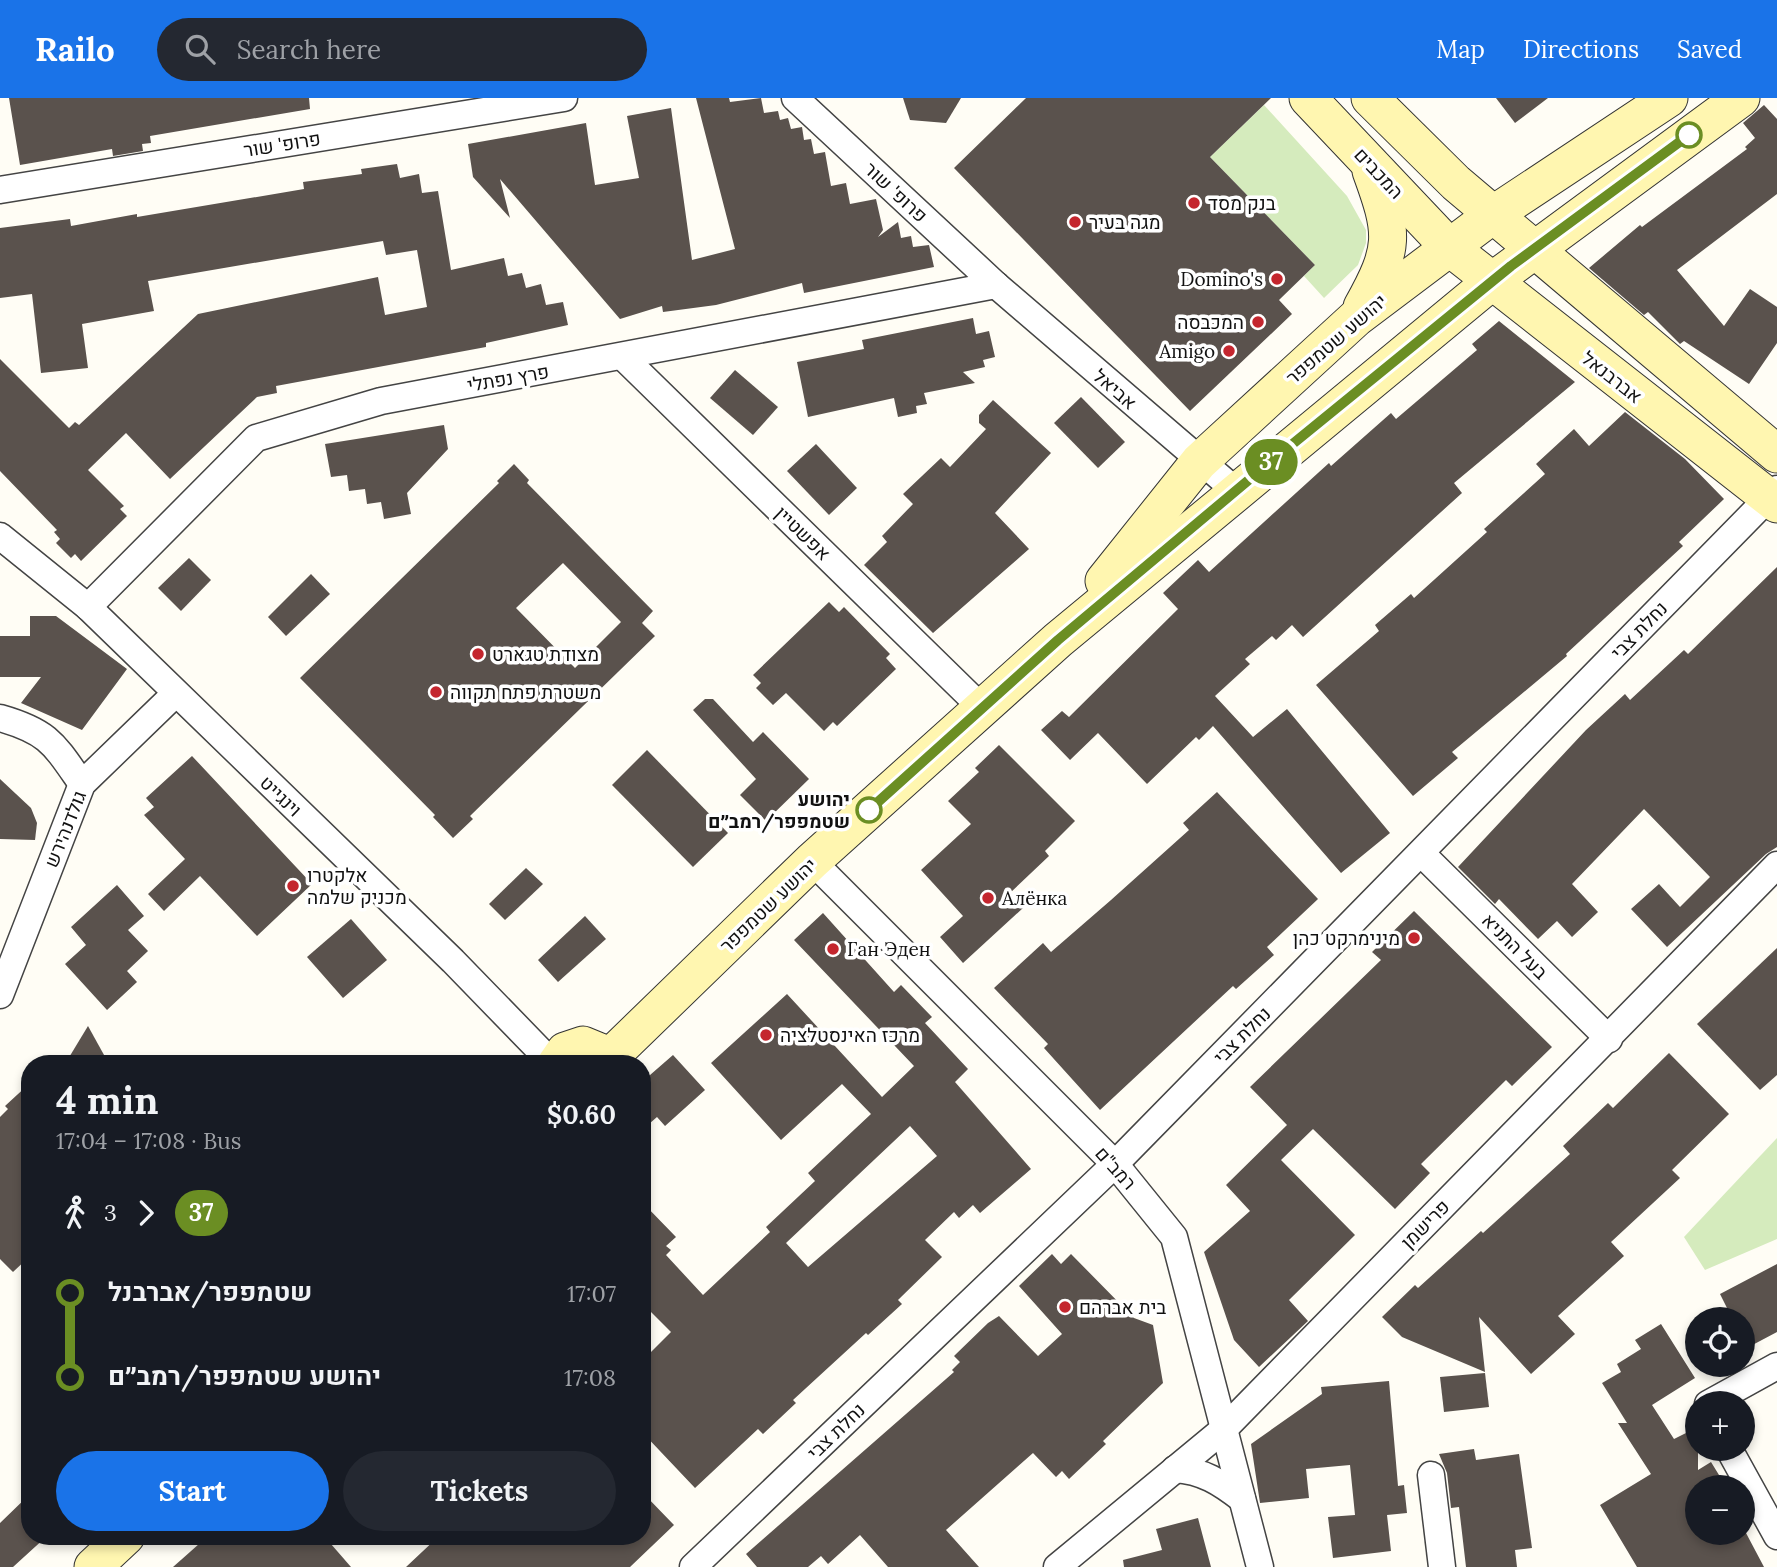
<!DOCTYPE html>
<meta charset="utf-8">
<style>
:root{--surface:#171b24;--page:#242831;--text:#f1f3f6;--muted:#9ea1a6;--accent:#1a73e8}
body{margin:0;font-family:Lora,Heebo,serif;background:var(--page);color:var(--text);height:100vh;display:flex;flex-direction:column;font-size:26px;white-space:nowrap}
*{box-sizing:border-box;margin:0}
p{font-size:23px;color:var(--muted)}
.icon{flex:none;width:38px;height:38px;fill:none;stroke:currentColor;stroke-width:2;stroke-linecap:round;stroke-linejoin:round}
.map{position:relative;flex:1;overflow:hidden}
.panel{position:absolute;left:21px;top:957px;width:630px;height:490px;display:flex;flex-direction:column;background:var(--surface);border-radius:28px;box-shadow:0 4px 10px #0003}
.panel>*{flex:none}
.badge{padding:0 14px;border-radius:23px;font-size:24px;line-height:46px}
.buttons{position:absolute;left:1685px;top:1209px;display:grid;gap:14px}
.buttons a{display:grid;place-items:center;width:70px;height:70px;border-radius:50%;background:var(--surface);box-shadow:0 4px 10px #0003;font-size:35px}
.map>.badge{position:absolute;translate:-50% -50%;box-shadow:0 0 0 4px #fff}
.legs{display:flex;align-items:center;gap:10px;height:77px;padding:0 35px;font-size:23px}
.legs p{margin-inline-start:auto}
.overview{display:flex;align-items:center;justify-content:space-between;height:119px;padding:0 35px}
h1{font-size:38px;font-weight:700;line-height:52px}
.primary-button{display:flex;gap:14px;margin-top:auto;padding:14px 35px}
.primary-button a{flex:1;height:80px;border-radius:42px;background:var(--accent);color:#fff;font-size:28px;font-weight:700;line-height:80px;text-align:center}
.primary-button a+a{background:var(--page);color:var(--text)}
ul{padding:0 35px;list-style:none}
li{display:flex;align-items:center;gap:24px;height:84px;font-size:26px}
li i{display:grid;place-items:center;width:10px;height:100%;margin:0 9px;background:currentColor}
li i::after{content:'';width:18px;height:18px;margin:-9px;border:5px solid;border-radius:50%;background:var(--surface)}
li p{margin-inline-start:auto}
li:first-child i{background:linear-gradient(#0000 50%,currentColor 0)}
li:last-child i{background:linear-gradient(currentColor 50%,#0000 0)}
header{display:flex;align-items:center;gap:42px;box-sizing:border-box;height:98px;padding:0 35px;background:var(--accent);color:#fff}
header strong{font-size:33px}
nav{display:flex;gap:38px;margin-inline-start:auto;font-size:24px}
.search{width:490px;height:63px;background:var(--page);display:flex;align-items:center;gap:18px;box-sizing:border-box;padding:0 24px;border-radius:38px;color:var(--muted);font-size:26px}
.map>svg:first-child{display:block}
.green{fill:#d5ebbd}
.building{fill:#5a524d;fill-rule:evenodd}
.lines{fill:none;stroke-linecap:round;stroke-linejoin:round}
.street-casing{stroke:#444;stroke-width:29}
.secondary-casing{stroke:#333;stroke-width:39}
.street{stroke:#fff;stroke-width:26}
.secondary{stroke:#fff6b0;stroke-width:37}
.line-1-casing{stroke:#fff;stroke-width:16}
.line-1{stroke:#6b8e23;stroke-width:10}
.stop-1-dot{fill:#fff;stroke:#6b8e23;stroke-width:3.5}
.poi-dot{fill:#c4262e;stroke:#fff;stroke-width:2.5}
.labels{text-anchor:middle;stroke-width:7;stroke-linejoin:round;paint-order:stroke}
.street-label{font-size:19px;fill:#111;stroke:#fff}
.poi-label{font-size:19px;fill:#111;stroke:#fff;text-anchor:start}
.stop-label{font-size:19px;font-weight:bold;fill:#111;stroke:#fff;text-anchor:end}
</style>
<header>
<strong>Railo</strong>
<div class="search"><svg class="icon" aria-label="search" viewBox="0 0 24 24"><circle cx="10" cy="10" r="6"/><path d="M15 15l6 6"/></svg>Search here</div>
<nav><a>Map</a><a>Directions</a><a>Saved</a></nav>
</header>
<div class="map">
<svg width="1777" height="1469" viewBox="0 0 1777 1469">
<rect width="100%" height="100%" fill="#fffdf5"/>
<!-- green -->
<g class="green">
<polygon points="1264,7 1347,98 1366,132 1366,145 1358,167 1324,200 1304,178 1315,167 1210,59"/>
<polygon points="1777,1040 1777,1141 1705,1172 1684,1139"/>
</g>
<!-- building -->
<g class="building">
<polygon points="9,0 309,0 310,11 150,38 151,45 142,46 143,53 113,58 112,51 20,67"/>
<polygon points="696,0 729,0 730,4 761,0 764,15 778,13 780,22 788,20 791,31 802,29 804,42 811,41 814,56 825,54 831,88 846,85 850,106 876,101 883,132 878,139 898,124 901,140 911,138 913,149 929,147 934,169 804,195 802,185 716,207 663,214 662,208 620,221 500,81 510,120 473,79 468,46 586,25 595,87 639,80 627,18 671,10 692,162 735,151"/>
<polygon points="903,0 961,0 946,25 910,22"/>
<polygon points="1026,0 1271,0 1210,59 1315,167 1279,202 1292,216 1190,313 954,70"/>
<polygon points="1496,0 1548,0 1515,25"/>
<polygon points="1764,7 1777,21 1777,96 1677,172 1724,228 1750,191 1777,209 1777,245 1749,286 1684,243 1680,246 1648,214 1644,217 1589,170 1640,127 1642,129 1747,51 1745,49 1755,40 1743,25"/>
<polygon points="397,66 400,80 419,76 422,95 438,93 451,172 504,160 508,178 522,175 526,190 541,186 546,207 563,204 568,227 486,245 486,249 276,288 277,295 257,299 170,381 126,335 88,372 124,408 120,411 127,418 81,463 75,456 71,460 56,445 60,441 54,434 57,432 0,373 0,261 69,330 75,324 79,327 198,216 378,179 385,217 427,209 417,152 386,157 383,143 148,183 154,213 82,226 88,270 41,275 32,196 0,200 0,130 70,121 71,128 137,116 137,119 304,91 303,84 362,76 361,71"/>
<polygon points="973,220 976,236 989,233 995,259 983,262 985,269 963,274 975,285 924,295 927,306 916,308 917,315 898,319 894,300 808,319 797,264 864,251 862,242"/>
<polygon points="1499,223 1575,284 1454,385 1462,395 1303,539 1292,527 1276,542 1272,538 1245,561 1250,566 1215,598 1253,639 1287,611 1390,735 1341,775 1213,628 1199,642 1196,639 1147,686 1098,635 1070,662 1041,632 1062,613 1069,619 1178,511 1163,495 1198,462 1209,474 1329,365 1331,368 1391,315 1396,321 1477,252 1472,246"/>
<polygon points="735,272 778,309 753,337 710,300"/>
<polygon points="1081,299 1125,344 1098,370 1054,325"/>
<polygon points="993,302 1051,355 995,415 1029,451 933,535 864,467 887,444 882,438 913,406 903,396 941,360 950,369 986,331 979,325 979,317"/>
<polygon points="1625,314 1685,361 1724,401 1679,444 1683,448 1566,556 1567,558 1452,654 1458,660 1413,698 1316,587 1379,533 1375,527 1411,496 1414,500 1487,434 1484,431 1545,376 1536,366 1574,331 1589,348"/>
<polygon points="444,327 448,351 407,395 411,416 384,421 381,404 367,406 365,391 349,393 347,377 331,379 325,346"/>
<polygon points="816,346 857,390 829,417 787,373"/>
<path d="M 514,366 L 529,382 L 527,385 L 653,513 L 642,525 L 655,538 L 470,718 L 473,721 L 453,740 L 433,719 L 435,717 L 300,580 L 499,385 L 497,383 ZM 563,465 L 621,524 L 575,570 L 516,510 Z"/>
<polygon points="189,460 211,482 181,513 158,490"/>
<polygon points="1777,469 1777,749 1766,756 1667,849 1631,811 1659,786 1680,809 1710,779 1644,711 1572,786 1598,814 1572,839 1557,823 1538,841 1499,801 1495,806 1458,769 1586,632 1625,596 1630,602 1684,552 1688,556"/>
<polygon points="311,476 330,496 286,538 268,519"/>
<polygon points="829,504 839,514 844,509 890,556 886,560 896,571 837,628 833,624 824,633 786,595 773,607 756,590 761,585 753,577"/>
<polygon points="30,518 56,518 127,571 82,632 21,605 41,579 0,579 0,538 30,538"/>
<polygon points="705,601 713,601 753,644 763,634 809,681 766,723 740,697 756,681 693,612"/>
<polygon points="999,647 1075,723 1045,753 1049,758 1010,795 1023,810 963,865 940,839 963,818 921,772 971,726 948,703 979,674 975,670"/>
<polygon points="647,652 728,735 693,769 612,687"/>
<polygon points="192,658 312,786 257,838 200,778 164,813 148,796 185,761 144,717 154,709 146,700"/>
<polygon points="0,681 31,710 37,725 35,742 0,741"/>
<polygon points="1217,694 1318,801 1267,849 1274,857 1236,891 1233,888 1100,1012 1044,950 1048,946 994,890 1043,845 1051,854 1111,802 1189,732 1183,725"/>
<polygon points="526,770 543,786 505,822 489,806"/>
<polygon points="117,787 144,818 128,832 148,853 127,873 137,884 107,912 65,866 86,847 71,829"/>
<polygon points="1414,813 1552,949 1512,988 1506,982 1421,1066 1430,1075 1395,1111 1313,1031 1281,1062 1355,1137 1289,1202 1308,1223 1259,1269 1234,1242 1204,1154 1250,1113 1226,1087 1287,1027 1250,989 1381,862 1372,854"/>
<path d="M 823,815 L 894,894 L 901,887 L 932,919 L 925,925 L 968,971 L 955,984 L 1031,1071 L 980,1115 L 973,1107 L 959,1120 L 954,1114 L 925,1142 L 942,1159 L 898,1202 L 902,1206 L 868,1237 L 866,1235 L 793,1302 L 796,1305 L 763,1336 L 758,1331 L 695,1390 L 642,1334 L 642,1263 L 671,1234 L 642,1205 L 642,1104 L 676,1139 L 666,1148 L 671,1152 L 666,1157 L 703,1197 L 770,1134 L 766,1129 L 815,1083 L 808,1075 L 871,1016 L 842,986 L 781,1042 L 711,965 L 787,896 L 882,999 L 914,968 L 794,842 ZM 910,1028 L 937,1058 L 808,1169 L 786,1145 Z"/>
<polygon points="585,818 606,841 558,884 538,862"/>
<polygon points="351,821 387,862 343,900 307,859"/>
<polygon points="1777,850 1777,977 1760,992 1697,926"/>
<polygon points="88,928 109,966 65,966"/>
<polygon points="1669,955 1729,1016 1672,1072 1680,1080 1611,1144 1624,1158 1558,1218 1575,1236 1531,1276 1479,1219 1485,1274 1402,1239 1382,1219 1415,1187 1418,1190 1481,1133 1483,1135 1570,1056 1563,1048 1608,1005 1613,1010"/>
<polygon points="673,957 705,992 665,1028 657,1019 642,1032 642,984"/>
<polygon points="30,985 30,1158 13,1174 0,1161 0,1019 8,1011 5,1008"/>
<polygon points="1052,1156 1061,1166 1071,1156 1134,1220 1153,1227 1163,1285 1103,1343 1106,1346 1069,1381 1062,1373 1056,1379 1033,1355 946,1432 979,1469 888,1469 860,1437 828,1466 821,1458 808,1469 757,1469 746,1456 954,1274 952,1272 960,1264 954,1258 988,1225 999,1218 1038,1258 1062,1236 1019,1188"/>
<polygon points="1777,1166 1777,1234 1743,1252 1743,1222 1733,1222 1720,1196"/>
<polygon points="1661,1226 1695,1280 1652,1307 1674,1341 1698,1329 1698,1372 1711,1364 1727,1390 1698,1390 1698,1435 1746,1435 1764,1469 1637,1469 1600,1407 1651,1376 1618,1325 1627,1325 1602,1285 1621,1274 1617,1266 1641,1251 1635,1242"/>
<polygon points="1485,1275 1489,1309 1444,1314 1440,1279"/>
<polygon points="1389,1283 1398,1388 1404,1387 1407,1415 1387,1417 1391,1453 1333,1460 1328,1419 1355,1417 1350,1367 1306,1371 1309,1400 1260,1405 1251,1346 1322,1296 1321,1289"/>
<polygon points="1474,1351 1476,1362 1519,1356 1532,1450 1515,1452 1517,1469 1466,1469 1459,1409 1451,1410 1447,1375 1439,1356"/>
<polygon points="642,1394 674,1427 630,1469 406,1469 439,1438 642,1438"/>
<polygon points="30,1396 30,1438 47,1438 13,1469 0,1469 0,1425"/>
<polygon points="1198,1420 1211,1469 1124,1469 1123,1462 1162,1452 1156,1431"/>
<polygon points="208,1438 324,1438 351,1469 173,1469"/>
</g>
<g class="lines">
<defs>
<g id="street">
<polyline points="795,0 996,187 1236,393"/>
<polyline points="0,92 564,0"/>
<polyline points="623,259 982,610"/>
<polyline points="0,438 88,509 453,863 553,966"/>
<polyline points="88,509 256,340 381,303 996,187"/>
<path d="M 0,620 C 49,634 54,646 82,686"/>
<polyline points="1422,756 1609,941"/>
<polyline points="812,763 1115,1066 1174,1139 1260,1469"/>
<polyline points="0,897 82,686 175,596"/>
<polyline points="1708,1306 1777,1268"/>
<polyline points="1729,1351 1777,1438"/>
<path d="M 1175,1371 C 1203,1373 1220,1384 1242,1401"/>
<polyline points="1431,1377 1442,1469"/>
<polyline points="693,1469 1115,1066 1777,391"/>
<polyline points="1057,1469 1224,1331 1777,767"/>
</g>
<g id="secondary">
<polyline points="1308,0 1449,149 1777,406"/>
<polyline points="1370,0 1456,85 1777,356"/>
<path d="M 1362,209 C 1395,150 1394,136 1371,73"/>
<polyline points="1104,483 1199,364 1356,220 1494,116 1669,0"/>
<polyline points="606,963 812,763 1058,542 1491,184 1741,0"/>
<polyline points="556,966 565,953 583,947 600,954 607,966"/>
<polyline points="93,1469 126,1438"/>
</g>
</defs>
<!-- street casing -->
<use href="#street" class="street-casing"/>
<!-- secondary casing -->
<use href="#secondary" class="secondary-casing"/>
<!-- street -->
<use href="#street" class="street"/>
<!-- secondary -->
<use href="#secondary" class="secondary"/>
</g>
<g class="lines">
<defs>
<polyline id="line-1" points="869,712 1058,542 1257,375 1511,168 1689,37"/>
</defs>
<!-- line-1 casing -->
<use href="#line-1" class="line-1-casing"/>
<!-- line-1 -->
<use href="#line-1" class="line-1"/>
</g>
<!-- markers -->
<g class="stop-1-dot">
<circle cx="1689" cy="37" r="12"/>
<circle cx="869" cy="712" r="12"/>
</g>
<g class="poi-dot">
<circle cx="1194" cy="105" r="7"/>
<circle cx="1075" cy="124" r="7"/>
<circle cx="1277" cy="181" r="7"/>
<circle cx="1258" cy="224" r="7"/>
<circle cx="1229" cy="253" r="7"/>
<circle cx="478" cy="556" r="7"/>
<circle cx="436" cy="594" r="7"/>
<circle cx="293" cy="788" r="7"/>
<circle cx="988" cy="800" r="7"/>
<circle cx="1414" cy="840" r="7"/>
<circle cx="833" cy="851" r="7"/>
<circle cx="766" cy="937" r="7"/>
<circle cx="1065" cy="1209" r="7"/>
</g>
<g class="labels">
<!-- street labels -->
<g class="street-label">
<text transform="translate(282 46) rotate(-9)" y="7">פרופ' שור</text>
<text transform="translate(1379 75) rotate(47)" y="7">המכבים</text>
<text transform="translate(896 94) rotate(43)" y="7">פרופ' שור</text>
<text transform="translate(1336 241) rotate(-41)" y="7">יהושע שטמפפר</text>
<text transform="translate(1612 279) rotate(38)" y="7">אברבנאל</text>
<text transform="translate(508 280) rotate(-10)" y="7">פרץ נפתלי</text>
<text transform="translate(1115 291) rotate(41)" y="7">אביאל</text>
<text transform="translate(803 435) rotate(44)" y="7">אפשטיין</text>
<text transform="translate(1639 532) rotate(-46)" y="7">נחלת צבי</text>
<text transform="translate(281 698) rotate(44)" y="7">וינגייט</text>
<text transform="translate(65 731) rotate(-68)" y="7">גולדנהירש</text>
<text transform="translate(768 807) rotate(-44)" y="7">יהושע שטמפפר</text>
<text transform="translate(1515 848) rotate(45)" y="7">בעל התניא</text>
<text transform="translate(1242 937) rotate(-45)" y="7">נחלת צבי</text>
<text transform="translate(1116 1070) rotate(48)" y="7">רמב"ם</text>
<text transform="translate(1425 1126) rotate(-45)" y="7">פרישמן</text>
<text transform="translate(836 1333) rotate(-44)" y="7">נחלת צבי</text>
</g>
<!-- poi labels -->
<g class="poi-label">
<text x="1208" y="112">בנק מסד</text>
<text x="1089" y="131">מגה בעיר</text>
<text x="1263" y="188" text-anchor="end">Domino's</text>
<text x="1244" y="231" text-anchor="end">המכבסה</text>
<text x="1215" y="260" text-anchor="end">Amigo</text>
<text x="492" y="563">מצודת טגארט</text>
<text x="450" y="601">משטרת פתח תקווה</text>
<text x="307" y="784">אלקטרו<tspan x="307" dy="22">מכניק שלמה</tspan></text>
<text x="1002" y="807">Алёнка</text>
<text x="1400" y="847" text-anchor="end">מינימרקט כהן</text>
<text x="847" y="858">Ган Эден</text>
<text x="780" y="944">מרכז האינסטלציה</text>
<text x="1079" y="1216">בית אברהם</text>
</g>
<!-- stop labels -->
<g class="stop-label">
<text x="850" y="708">יהושע<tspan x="850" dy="22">שטמפפר/רמב״ם</tspan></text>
</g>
</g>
</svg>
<div class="buttons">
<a><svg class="icon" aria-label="locate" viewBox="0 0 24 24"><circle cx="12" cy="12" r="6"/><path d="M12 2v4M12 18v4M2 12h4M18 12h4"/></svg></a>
<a>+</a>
<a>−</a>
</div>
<b class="badge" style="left:1271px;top:364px;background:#6b8e23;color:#fff">37</b>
<section class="panel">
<div class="overview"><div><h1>4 min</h1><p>17:04 – 17:08 · Bus</p></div><b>$0.60</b></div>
<div class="legs"><svg class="icon" aria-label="walk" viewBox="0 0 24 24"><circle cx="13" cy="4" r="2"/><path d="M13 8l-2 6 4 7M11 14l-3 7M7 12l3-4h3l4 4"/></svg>3<svg class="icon" aria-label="forward" viewBox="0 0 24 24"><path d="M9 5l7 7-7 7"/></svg><b class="badge" style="background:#6b8e23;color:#fff">37</b></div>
<ul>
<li><i style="color:#6b8e23"></i><b>שטמפפר/אברבנל</b><p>17:07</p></li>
<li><i style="color:#6b8e23"></i><b>יהושע שטמפפר/רמב״ם</b><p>17:08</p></li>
</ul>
<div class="primary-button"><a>Start</a><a>Tickets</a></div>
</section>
</div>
